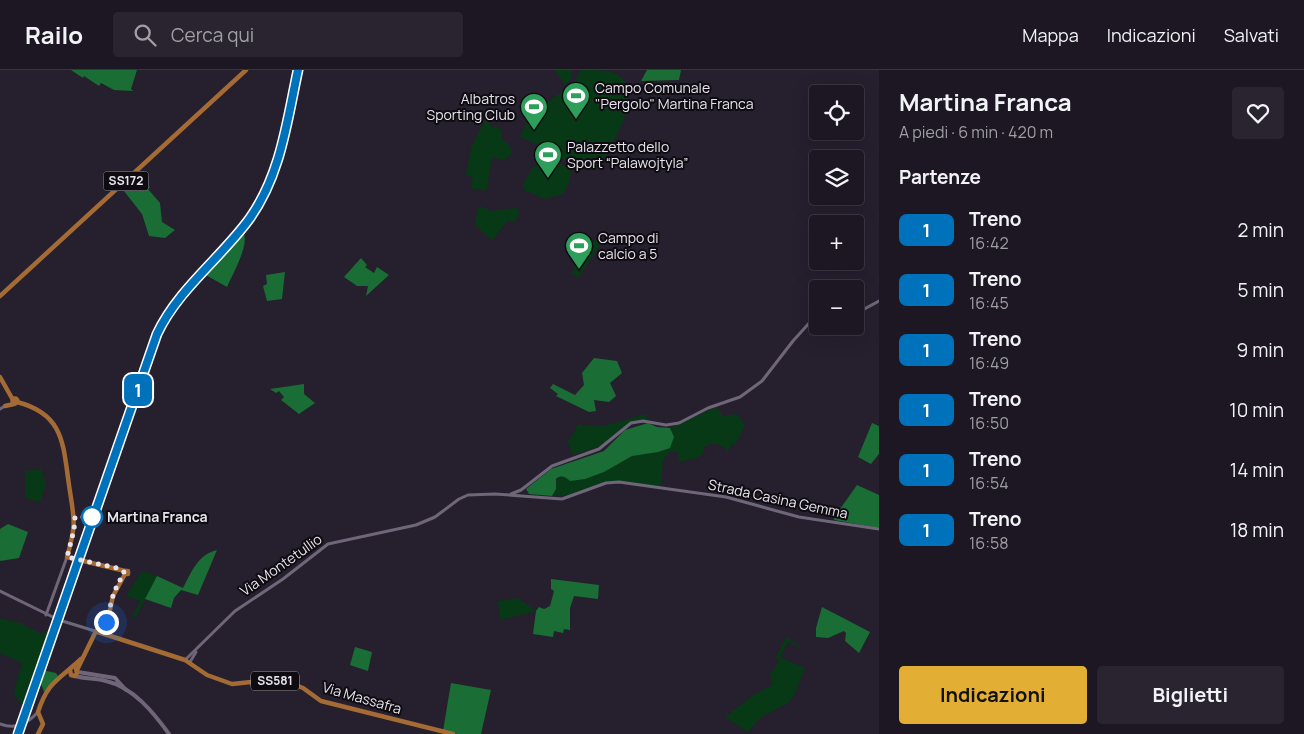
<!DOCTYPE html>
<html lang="it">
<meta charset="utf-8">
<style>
:root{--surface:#1c1722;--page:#29242f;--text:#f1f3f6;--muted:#a09fa5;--line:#3a3640;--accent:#e2af34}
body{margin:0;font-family:Manrope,sans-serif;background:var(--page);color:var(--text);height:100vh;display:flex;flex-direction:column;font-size:19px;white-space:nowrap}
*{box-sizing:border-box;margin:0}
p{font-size:16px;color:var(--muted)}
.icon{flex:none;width:28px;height:28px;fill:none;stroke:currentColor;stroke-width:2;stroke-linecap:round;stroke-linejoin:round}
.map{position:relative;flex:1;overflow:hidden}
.drawer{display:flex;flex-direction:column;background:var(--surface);width:425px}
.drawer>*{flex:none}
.badge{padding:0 10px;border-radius:8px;font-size:18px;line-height:32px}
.controls{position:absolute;left:809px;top:15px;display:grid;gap:10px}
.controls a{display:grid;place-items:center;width:55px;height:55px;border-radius:5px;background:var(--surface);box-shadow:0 5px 20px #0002,0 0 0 1px var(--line);font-size:25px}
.you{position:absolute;width:25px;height:25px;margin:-12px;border:4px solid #fff;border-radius:50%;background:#1a73e8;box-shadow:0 0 0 8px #1a73e833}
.map>.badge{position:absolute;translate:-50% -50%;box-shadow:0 0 0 2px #fff}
h2{padding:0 20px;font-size:19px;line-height:45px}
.round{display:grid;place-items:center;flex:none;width:52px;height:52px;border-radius:5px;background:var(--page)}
.headline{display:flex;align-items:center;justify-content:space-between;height:85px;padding:0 20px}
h1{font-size:24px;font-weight:700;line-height:38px}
.primary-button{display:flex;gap:10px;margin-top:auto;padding:10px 20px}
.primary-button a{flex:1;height:58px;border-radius:5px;background:var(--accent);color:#111;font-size:20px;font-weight:700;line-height:58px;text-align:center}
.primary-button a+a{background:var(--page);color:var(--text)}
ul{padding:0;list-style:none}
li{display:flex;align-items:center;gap:15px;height:60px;padding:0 20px}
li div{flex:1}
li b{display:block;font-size:19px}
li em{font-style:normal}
li .badge{min-width:55px;font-weight:700;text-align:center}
header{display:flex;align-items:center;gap:30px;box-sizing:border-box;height:70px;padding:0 25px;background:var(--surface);border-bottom:1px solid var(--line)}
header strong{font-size:24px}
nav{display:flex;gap:28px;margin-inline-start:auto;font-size:18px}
.search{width:350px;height:45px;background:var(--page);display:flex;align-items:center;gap:12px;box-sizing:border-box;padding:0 18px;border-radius:5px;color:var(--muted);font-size:19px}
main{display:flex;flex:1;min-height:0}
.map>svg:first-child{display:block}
.green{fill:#083917}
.forest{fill:#1a6d34}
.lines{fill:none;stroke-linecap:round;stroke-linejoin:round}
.tertiary{stroke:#6f6779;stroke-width:3}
.secondary{stroke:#6f6779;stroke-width:4}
.primary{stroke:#a46b34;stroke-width:4.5}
.rail{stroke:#847f8b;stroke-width:1;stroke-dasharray:10 5;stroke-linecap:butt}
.line-casing{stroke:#fff;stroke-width:11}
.line{stroke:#0072bc;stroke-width:8}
.walk{stroke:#e8e4ee;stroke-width:5;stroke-dasharray:0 9}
.stop-dot{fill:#fff;stroke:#0072bc;stroke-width:2.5}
.labels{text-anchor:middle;stroke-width:4;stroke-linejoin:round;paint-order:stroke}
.shield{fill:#0e0b11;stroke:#a7a3ac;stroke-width:1}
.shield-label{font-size:12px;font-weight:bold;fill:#e8e4ee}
.poi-label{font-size:14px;fill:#e8e4ee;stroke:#0e0b11;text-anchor:start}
.street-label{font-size:14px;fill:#e8e4ee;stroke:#0e0b11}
.stop-label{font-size:14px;font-weight:bold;fill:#e8e4ee;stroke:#0e0b11;text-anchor:start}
</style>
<header>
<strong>Railo</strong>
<div class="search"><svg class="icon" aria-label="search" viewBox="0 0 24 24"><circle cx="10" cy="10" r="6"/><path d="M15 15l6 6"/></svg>Cerca qui</div>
<nav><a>Mappa</a><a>Indicazioni</a><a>Salvati</a></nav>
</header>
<main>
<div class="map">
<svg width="879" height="664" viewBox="0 0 879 664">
<rect width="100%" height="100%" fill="#261f2e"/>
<!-- green -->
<g class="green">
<polygon points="554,0 572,0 571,10 565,14"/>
<path d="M 581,0 C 589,0 600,0 608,1 C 654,13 610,77 598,99 L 585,92 L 581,99 L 543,77 L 540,73 L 536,74 L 520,67 L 529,48 L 528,46 L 573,14 Z"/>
<polygon points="486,49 493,58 496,55 502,62 502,69 508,74 513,83 504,90 492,87 487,119 482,120 471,118 473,108 466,105 472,75"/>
<polygon points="554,90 570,99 571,103 568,115 563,124 544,129 524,120 523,115 533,97"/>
<polygon points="480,136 492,141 517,138 519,142 516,151 507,151 492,171 475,155 478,138"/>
<polygon points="596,169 601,173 578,208 571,203"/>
<path d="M 716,337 L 723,346 L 737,344 L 745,356 L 735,375 L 732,374 L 728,381 C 721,374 713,371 704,377 L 703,383 L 697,388 L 679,392 L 678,382 L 670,382 L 663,390 L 661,418 L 615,411 L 569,425 L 552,426 L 558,407 L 585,409 L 604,402 L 632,385 L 663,381 L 672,360 L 670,358 Z"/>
<path d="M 646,344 L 648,350 L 628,355 L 606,374 L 573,385 L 567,370 L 570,370 L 578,354 C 601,361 623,350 646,344 Z"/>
<polygon points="41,399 46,414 40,432 25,428 25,404 26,401"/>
<polygon points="142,501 157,506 136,547 132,547 140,531 126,526"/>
<polygon points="518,528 536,541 500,550 498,531"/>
<polygon points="0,548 20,553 41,564 48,560 51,561 26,635 19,632 14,622 22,593 0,583"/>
<polygon points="786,567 805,580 788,572 780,587 805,598 794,626 788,633 761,647 748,662 725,647 753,625 772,615 770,604 779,592 776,587"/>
</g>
<!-- forest -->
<g class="forest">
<polygon points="71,0 137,0 131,19 133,21 114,20 101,13 99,16 84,6 83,8"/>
<polygon points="647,0 681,0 679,10 641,11"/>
<polygon points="138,102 150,117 148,119 160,133 162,152 175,160 165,168 149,166 142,144 124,121 127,118 124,114"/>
<path d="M 242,161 C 252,171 232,205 227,217 L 204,204 Z"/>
<polygon points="361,188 367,195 365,197 374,203 377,197 389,205 366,226 368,216 357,216 344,207"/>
<polygon points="285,202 282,229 267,231 263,216 267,214 266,205"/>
<polygon points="594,288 617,291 622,303 610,313 616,326 609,332 594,330 596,341 589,342 556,326 558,324 550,318 553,314 575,325 584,315 582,303"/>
<polygon points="304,314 304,324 315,333 299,344 281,330 284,327 279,321 276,323 270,319"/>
<path d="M 648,353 L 657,357 L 670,358 L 674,367 L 670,378 L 658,382 L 632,386 L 604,402 L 585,409 L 570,411 C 566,407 560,404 556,409 L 556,419 L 552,426 L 529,424 L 526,419 L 551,399 L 604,381 L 625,360 Z"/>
<polygon points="872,353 879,356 879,384 871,394 858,387"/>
<polygon points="857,415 879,425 879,458 834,450 835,446"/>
<polygon points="8,454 28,462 19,488 0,491 0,459"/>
<path d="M 217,480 L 198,525 L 181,520 L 174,528 L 171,538 L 145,529 L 157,506 L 183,518 C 191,503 198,484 217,480 Z"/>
<polygon points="551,509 599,515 598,529 574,526 570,538 570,560 564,559 563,563 554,561 553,567 533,564 536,541 539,537 544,539 550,536 554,521 551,519"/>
<polygon points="822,537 870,562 859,583 845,571 846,563 844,561 828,568 816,567 816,558"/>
<polygon points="355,577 372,582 368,601 350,595"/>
<polygon points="42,600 56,603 58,606 44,622 41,614"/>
<polygon points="451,613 491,620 481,664 458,664 443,661"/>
</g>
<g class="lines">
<!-- tertiary -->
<g class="tertiary">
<polyline points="855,244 879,231"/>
<polyline points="0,339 5,336"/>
<polyline points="511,424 521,420 552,396 599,379 631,353 643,351 666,355 679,353 708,338 740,327 762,311 793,271 811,251 818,249"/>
<polyline points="0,521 59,550 95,561"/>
<polyline points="46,545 67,487"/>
<polyline points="185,590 235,541 283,509 328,474 416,455 435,447 459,429 468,425 495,424 562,429 606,413 619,412 726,427 799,447 879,459"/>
<polyline points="190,592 196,582"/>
<path d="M 0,654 C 16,660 27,654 38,642"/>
</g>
<!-- secondary -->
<g class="secondary">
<polyline points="78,602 115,608 126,620"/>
<path d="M 75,606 C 85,609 96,608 106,611 C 133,617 154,643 169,664"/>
</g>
<!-- primary -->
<g class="primary">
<polyline points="0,226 246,0"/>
<polyline points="0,307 13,330"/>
<circle cx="15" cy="331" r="2.5"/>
<path d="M 17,332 C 64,344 63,374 69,415 C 74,449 77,452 67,487 L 125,501"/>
<polyline points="5,336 14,334"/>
<rect x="125" y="501" width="3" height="3"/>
<polyline points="98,562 185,590 207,605 232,614 270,610 290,613 303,618 321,631 453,664"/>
<polyline points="70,600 71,605 75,606 77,603 76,599"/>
<polyline points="77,600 96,561 108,549 113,526 125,504"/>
<path d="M 38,664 L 43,654 L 38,642 C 48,611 59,610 81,589"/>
</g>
<!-- rail -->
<path class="rail" d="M 26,635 L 157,264 C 176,222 223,185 250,148 C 281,104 287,51 298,0"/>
</g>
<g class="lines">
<defs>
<path id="line" d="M 18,664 L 157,264 C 178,219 222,187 250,148 C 281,104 287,51 298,0"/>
</defs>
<!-- line casing -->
<use href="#line" class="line-casing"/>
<!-- line -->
<use href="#line" class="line"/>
<!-- walk -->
<polyline class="walk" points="92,447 75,447 74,460 67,487 117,498 124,502 114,522 106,552"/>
</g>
<!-- icons -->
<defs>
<symbol id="stadium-pin" viewBox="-11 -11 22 30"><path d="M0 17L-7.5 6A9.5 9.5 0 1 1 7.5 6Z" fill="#2e9e5b" stroke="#0e0b11"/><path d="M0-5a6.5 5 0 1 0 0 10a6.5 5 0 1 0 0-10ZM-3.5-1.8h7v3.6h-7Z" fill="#fff"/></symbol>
</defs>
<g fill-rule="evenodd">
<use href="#stadium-pin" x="560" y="10" width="32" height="43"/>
<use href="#stadium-pin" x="518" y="21" width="32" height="43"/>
<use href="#stadium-pin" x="532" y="69" width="32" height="43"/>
<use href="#stadium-pin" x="563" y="160" width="32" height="43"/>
</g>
<!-- markers -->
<circle class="stop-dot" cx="92" cy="447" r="10"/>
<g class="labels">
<!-- shield labels -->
<g class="shield">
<rect x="103.5" y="101.5" width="45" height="19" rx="4"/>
<rect x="251" y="601.5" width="48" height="19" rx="4"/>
</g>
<g class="shield-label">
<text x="126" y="115">SS172</text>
<text x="275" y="615">SS581</text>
</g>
<!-- poi labels -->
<g class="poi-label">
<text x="595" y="23">Campo Comunale<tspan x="595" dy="16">"Pergolo" Martina Franca</tspan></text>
<text x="515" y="34" text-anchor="end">Albatros<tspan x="515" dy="16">Sporting Club</tspan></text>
<text x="567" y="82">Palazzetto dello<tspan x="567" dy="16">Sport “Palawojtyla”</tspan></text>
<text x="598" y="173">Campo di<tspan x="598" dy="16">calcio a 5</tspan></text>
</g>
<!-- street labels -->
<g class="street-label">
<text transform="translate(778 429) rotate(12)" y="5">Strada Casina Gemma</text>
<text transform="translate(281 495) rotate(-35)" y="5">Via Montetullio</text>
<text transform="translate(362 628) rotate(16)" y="5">Via Massafra</text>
</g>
<!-- stop labels -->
<g class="stop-label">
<text x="107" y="452">Martina Franca</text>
</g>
</g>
</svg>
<div class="controls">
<a><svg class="icon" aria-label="locate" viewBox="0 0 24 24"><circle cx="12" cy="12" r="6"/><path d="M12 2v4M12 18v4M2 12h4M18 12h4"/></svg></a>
<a><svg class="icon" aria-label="layers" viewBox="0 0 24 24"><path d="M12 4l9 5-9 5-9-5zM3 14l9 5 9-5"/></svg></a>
<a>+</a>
<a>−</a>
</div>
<div class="you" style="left:106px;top:552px"></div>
<b class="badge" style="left:138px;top:320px;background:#0072bc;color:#fff">1</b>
</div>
<section class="drawer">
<div class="headline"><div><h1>Martina Franca</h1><p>A piedi · 6 min · 420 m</p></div><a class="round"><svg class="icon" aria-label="heart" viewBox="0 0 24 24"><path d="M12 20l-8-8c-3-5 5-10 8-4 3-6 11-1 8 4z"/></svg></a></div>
<h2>Partenze</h2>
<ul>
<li><span class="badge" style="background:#0072bc;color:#fff">1</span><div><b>Treno</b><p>16:42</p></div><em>2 min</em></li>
<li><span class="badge" style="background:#0072bc;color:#fff">1</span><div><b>Treno</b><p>16:45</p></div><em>5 min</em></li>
<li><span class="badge" style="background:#0072bc;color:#fff">1</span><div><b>Treno</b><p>16:49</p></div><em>9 min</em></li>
<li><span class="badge" style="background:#0072bc;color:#fff">1</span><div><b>Treno</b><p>16:50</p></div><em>10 min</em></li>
<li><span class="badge" style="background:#0072bc;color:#fff">1</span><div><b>Treno</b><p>16:54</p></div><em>14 min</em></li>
<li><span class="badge" style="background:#0072bc;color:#fff">1</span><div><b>Treno</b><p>16:58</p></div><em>18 min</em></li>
</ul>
<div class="primary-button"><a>Indicazioni</a><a>Biglietti</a></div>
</section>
</main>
